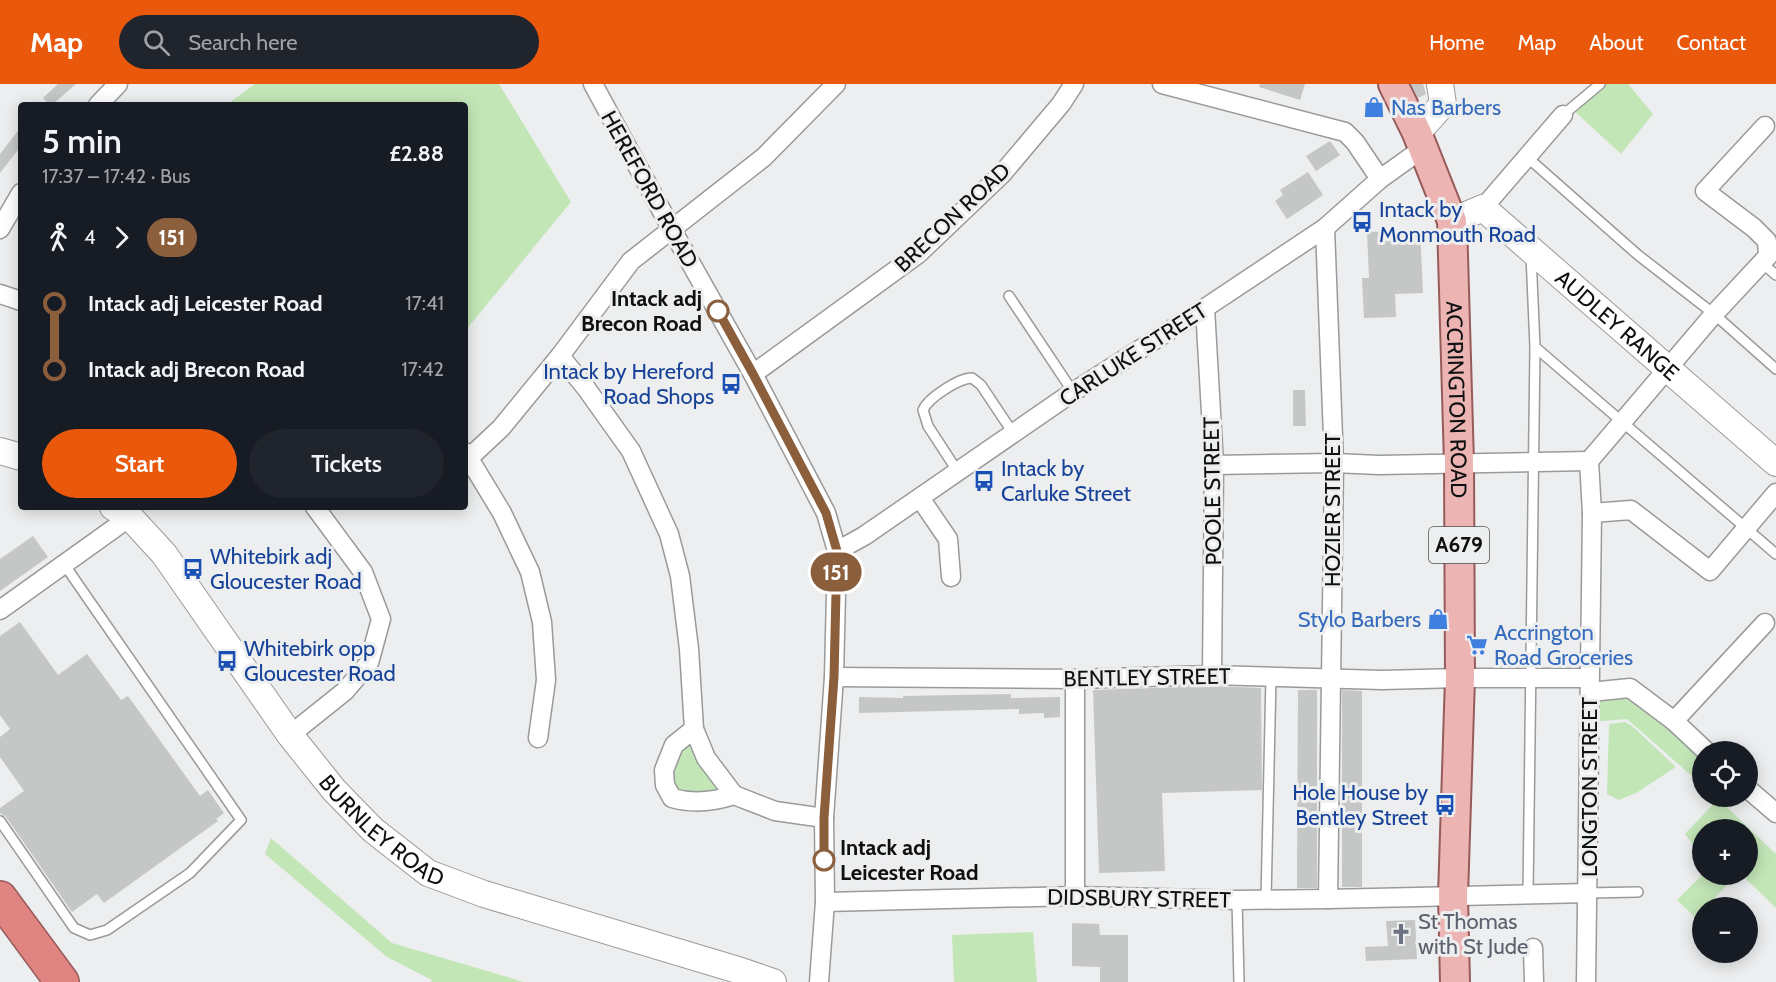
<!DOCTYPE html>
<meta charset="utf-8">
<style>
:root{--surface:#171b24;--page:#20242c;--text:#f1f3f6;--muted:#9ea1a6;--accent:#ea580c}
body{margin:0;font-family:Cabin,sans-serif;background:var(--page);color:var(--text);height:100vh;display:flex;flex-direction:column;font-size:22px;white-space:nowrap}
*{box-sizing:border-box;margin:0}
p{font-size:20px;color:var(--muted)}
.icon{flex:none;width:33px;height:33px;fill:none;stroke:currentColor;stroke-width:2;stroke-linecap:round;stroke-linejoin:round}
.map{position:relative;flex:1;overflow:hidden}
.sheet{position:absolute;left:18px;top:18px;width:450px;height:408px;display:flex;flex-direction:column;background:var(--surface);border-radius:6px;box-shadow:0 3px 15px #0003}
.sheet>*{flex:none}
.badge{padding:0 12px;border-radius:20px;font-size:21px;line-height:39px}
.controls{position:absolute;left:1692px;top:657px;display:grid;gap:12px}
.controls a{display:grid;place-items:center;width:66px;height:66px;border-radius:50%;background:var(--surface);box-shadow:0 3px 15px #0003;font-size:30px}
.map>.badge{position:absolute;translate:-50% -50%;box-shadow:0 0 0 3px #fff}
.legs{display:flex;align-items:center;gap:9px;height:66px;padding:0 24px;font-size:20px}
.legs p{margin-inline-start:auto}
.head{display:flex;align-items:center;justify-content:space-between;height:102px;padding:0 24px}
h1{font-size:33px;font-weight:600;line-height:45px}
.cta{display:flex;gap:12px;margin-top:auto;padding:12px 24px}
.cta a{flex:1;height:69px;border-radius:36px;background:var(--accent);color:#fff;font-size:24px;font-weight:600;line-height:69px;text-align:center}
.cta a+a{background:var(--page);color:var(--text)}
ul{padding:0 24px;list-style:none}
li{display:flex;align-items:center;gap:21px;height:66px;font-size:22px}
li i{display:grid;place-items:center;width:9px;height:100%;margin:0 8px;background:currentColor}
li i::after{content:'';width:15px;height:15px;margin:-8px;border:4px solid;border-radius:50%;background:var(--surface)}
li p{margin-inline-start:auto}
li:first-child i{background:linear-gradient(#0000 50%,currentColor 0)}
li:last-child i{background:linear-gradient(currentColor 50%,#0000 0)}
header{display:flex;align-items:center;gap:36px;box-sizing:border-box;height:84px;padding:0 30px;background:var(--accent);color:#fff}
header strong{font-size:28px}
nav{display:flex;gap:33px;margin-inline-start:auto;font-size:21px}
.search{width:420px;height:54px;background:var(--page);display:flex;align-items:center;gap:15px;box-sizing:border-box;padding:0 21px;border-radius:33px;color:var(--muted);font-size:22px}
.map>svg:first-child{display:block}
.green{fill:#c3e6b7}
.building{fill:#c5c6c6}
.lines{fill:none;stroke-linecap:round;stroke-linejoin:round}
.lane-casing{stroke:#999a9b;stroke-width:12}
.street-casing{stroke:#999a9b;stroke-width:21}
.secondary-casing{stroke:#999a9b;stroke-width:28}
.primary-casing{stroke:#975b5a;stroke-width:32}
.highway-casing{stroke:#975b5a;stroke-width:36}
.lane{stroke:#fff;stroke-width:9}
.street{stroke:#fff;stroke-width:18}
.secondary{stroke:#fff;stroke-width:26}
.primary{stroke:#ecb5b4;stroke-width:28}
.highway{stroke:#e08482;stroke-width:33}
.line-1-casing{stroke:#fff;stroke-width:14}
.line-1{stroke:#8b5e3c;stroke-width:9}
.stop-1-dot{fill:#fff;stroke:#8b5e3c;stroke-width:3}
.labels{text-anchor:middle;stroke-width:6;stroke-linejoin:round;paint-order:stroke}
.shield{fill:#edeeef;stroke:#525353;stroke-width:1.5}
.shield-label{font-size:21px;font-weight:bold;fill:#0f1010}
.shop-label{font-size:22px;fill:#366cbe;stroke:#edeeef;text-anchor:start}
.street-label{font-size:22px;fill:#0f1010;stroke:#edeeef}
.transit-label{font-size:22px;fill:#164399;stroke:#edeeef;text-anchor:start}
.stop-label{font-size:22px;font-weight:bold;fill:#0f1010;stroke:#edeeef;text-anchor:end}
.worship-label{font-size:22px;fill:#5b616d;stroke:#edeeef;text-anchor:start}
</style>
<header>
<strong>Map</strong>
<div class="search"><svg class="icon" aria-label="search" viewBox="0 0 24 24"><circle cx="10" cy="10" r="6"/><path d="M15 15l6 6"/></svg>Search here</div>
<nav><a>Home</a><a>Map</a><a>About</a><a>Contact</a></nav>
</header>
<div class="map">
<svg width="1776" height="898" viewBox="0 0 1776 898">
<rect width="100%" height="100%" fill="#edeeef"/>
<!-- green -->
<g class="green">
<polygon points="255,0 499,0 571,118 465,247 465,21 226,21"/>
<polygon points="1601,0 1628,0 1653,30 1621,70 1571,24"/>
<polygon points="1630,604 1702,668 1701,700 1627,635 1589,638 1590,608"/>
<polygon points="1625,638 1632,642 1676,683 1636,709 1619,716 1607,710 1609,640"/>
<polygon points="694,645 734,711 691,718 667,704 674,661"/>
<polygon points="1718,715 1776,770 1776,824 1742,791 1748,790 1748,746 1702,746 1702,772 1685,750"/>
<polygon points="271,754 392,859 524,898 431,898 432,896 387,873 265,770"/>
<polygon points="1703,790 1737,791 1706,823 1702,824 1702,827 1696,834 1677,816"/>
<polygon points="1033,848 1037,898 954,898 952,851"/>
</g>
<!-- building -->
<g class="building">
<polygon points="58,0 76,0 52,21 49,21 43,14"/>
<polygon points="1260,0 1305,0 1300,16 1259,3"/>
<polygon points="1411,0 1423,0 1426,10 1418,14"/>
<polygon points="21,43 21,62 0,89 0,70"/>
<polygon points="1330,57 1340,71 1316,87 1306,72"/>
<polygon points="1308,88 1323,111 1287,135 1275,117 1283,111 1280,106"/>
<polygon points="1420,146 1423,209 1395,210 1396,233 1364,234 1362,194 1369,194 1367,148"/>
<polygon points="1293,306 1305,306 1306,342 1293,342"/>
<polygon points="33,452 48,473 0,507 0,475"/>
<polygon points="20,538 58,591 87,570 121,616 128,612 200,712 208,706 224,729 216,735 218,737 104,819 97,810 72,828 6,733 0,729 0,724 24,707 0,673 0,653 10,645 0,631 0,552"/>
<polygon points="1212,602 1261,604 1262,706 1162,709 1165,787 1099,789 1093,606"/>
<polygon points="1298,606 1317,606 1317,804 1297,804"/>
<polygon points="1342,606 1362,607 1362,803 1342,803"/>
<polygon points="1011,610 1011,614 1060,613 1060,633 1044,634 1044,629 1019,630 1019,625 859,629 859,613 903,614 903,612"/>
<polygon points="1415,836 1417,875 1366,877 1365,863 1388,862 1386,837"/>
<polygon points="1072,839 1099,840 1100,851 1128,851 1128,898 1100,898 1100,883 1072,882"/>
</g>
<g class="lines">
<defs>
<g id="lane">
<polyline points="1563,31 1600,0"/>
<polyline points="1527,73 1638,171 1714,230 1776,285"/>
<polyline points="1762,179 1776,191"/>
<polyline points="1009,212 1073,308"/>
<polyline points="1535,263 1776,470"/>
<path d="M 958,388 L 928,342 L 923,326 C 928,314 959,294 972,294 L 981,301 L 1013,349"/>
<polyline points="0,737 74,844 90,851 107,846 190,789 241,736 64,480"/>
<polyline points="1588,809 1638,808"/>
<polyline points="1528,810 1535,263 1531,171"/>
<polyline points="1237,816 1239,898"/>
<polyline points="1266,816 1271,593"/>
</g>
<g id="street">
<polyline points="593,0 671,144 753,290 826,429 837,467 834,593 824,734 825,818 819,898"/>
<polyline points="1162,0 1345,48 1355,58 1380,95"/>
<polyline points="98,21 118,0"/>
<polyline points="1483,124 1563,31"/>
<polyline points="1325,144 1334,379 1328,815"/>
<polyline points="0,145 21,109"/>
<polyline points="0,210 21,217"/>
<polyline points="1205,224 1214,381 1212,591"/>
<polyline points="560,272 586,304 631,367 669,450 680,492 689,565 694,645 706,674 734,711 775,727 824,734"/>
<polyline points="753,290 918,170 1002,90 1061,20 1074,0"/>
<polyline points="465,368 502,429 530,488 542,538 546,596 538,654"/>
<polyline points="470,373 501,344 560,272 631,177 764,73 836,0"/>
<polyline points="1214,381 1334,379 1379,381 1589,377"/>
<polyline points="920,414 948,455 951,493"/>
<polyline points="1592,429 1631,426 1710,487 1776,409"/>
<polyline points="837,467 864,452 1073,308 1205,224 1325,144 1380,95 1422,65"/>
<polyline points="0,526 130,433"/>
<polyline points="834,593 1075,595 1212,591 1382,596 1460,594 1589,594"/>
<polyline points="1075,595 1075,812"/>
<polyline points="1590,608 1630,604 1674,637 1707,668"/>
<polyline points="1674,637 1765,539"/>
<path d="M 694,645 L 674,661 L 664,686 L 665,701 L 672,714 C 693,720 713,718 734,711"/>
<polyline points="290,651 345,607 369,579 381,535 363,488 315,423"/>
<polyline points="1748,705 1776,729"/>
<polyline points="825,818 1075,812 1237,816 1328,815 1588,809"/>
<polyline points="1533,864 1534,898"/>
<polyline points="1586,898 1592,429 1589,377 1714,230 1768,172 1767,157 1754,144 1705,107 1765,42"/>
</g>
<g id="secondary">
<polyline points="1417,49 1443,20 1440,0"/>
<path id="s1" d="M 1452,137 L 1483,124 L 1776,379"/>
<polyline points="0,367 21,373"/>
<path id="s2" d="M 113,423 L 130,433 L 164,470 L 290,651 L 334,706 L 373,746 L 428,789 L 484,810 L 741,887 L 773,898"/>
</g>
<g id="primary">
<path id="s3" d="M 1393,0 L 1417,49 L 1452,137 L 1459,379 L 1460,594 L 1453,812 L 1455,898"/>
</g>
<polyline id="highway" points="0,814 62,898"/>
</defs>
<!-- lane casing -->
<use href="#lane" class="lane-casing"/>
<!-- street casing -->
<use href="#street" class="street-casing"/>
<!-- secondary casing -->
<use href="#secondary" class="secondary-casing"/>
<!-- primary casing -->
<use href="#primary" class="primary-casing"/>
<!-- highway casing -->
<use href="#highway" class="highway-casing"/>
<!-- lane -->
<use href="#lane" class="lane"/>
<!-- street -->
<use href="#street" class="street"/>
<!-- secondary -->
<use href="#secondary" class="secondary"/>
<!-- primary -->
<use href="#primary" class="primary"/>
<!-- highway -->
<use href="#highway" class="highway"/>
</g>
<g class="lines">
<defs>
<polyline id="line-1" points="718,227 753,290 826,429 837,467 834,593 824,734 824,776"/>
</defs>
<!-- line-1 casing -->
<use href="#line-1" class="line-1-casing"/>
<!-- line-1 -->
<use href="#line-1" class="line-1"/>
</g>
<!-- icons -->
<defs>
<symbol id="shop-bare" viewBox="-9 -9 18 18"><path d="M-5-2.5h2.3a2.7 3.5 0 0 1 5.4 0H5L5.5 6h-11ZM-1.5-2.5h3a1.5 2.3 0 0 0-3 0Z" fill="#3f7fe0" stroke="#edeeef" stroke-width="2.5" paint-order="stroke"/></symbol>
<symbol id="bus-bare" viewBox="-9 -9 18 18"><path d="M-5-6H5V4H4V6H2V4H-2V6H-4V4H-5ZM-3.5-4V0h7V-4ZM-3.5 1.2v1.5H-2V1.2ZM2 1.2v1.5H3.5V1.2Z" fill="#1a4fb4" stroke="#edeeef" stroke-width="2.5" paint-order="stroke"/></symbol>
<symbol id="supermarket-bare" viewBox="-9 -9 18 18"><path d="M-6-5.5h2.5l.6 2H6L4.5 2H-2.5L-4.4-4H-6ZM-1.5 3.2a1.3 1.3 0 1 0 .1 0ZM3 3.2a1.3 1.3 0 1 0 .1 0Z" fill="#3f7fe0" stroke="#edeeef" stroke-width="2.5" paint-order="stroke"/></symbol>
<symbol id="church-bare" viewBox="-9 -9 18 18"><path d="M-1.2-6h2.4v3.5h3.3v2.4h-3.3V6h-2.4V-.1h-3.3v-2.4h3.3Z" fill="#6b7280" stroke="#edeeef" stroke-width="2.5" paint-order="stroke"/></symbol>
</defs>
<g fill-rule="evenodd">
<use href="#shop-bare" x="1359" y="8" width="30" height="30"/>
<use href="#bus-bare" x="1347" y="123" width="30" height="30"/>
<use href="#bus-bare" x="716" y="285" width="30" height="30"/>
<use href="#bus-bare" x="969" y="382" width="30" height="30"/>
<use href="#bus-bare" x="178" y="470" width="30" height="30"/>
<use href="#shop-bare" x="1423" y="520" width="30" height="30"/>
<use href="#supermarket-bare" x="1462" y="546" width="30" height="30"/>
<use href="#bus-bare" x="212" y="562" width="30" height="30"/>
<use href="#bus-bare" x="1430" y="706" width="30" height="30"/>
<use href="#church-bare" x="1386" y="835" width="30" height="30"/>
</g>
<!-- markers -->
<g class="stop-1-dot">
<circle cx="718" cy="227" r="10"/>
<circle cx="824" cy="776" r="10"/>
</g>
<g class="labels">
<!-- shield labels -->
<rect class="shield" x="1429" y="443" width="60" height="36" rx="4.5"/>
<g class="shield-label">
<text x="1459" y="468">A679</text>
</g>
<!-- shop labels -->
<g class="shop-label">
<text x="1391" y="31">Nas Barbers</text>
<text x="1421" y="543" text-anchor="end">Stylo Barbers</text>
<text x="1494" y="556">Accrington<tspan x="1494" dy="25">Road Groceries</tspan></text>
</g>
<!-- street labels -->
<g class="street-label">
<text transform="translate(650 105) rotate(61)" y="8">HEREFORD ROAD</text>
<text transform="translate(952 133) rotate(-43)" y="8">BRECON ROAD</text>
<text dy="8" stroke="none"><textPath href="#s1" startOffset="212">AUDLEY RANGE</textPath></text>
<text transform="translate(1133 270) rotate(-33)" y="8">CARLUKE STREET</text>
<text dy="8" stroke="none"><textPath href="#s3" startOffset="328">ACCRINGTON ROAD</textPath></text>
<text transform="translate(1212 407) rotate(-91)" y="8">POOLE STREET</text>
<text transform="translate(1332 426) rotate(-90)" y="8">HOZIER STREET</text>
<text transform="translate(1147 593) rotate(-1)" y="8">BENTLEY STREET</text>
<text transform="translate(1589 703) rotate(-90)" y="8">LONGTON STREET</text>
<text dy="8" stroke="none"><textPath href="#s2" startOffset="424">BURNLEY ROAD</textPath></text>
<text transform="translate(1139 814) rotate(1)" y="8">DIDSBURY STREET</text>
</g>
<!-- transit labels -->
<g class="transit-label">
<text x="1379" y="133">Intack by<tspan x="1379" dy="25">Monmouth Road</tspan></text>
<text x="714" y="295" text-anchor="end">Intack by Hereford<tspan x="714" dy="25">Road Shops</tspan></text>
<text x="1001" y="392">Intack by<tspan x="1001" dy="25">Carluke Street</tspan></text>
<text x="210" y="480">Whitebirk adj<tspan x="210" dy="25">Gloucester Road</tspan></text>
<text x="244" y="572">Whitebirk opp<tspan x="244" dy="25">Gloucester Road</tspan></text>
<text x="1428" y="716" text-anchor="end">Hole House by<tspan x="1428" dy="25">Bentley Street</tspan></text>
</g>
<!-- stop labels -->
<g class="stop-label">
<text x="702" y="222">Intack adj<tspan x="702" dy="25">Brecon Road</tspan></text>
<text x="840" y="771" text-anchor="start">Intack adj<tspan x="840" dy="25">Leicester Road</tspan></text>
</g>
<!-- worship labels -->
<g class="worship-label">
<text x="1418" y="845">St Thomas<tspan x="1418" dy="25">with St Jude</tspan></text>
</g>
</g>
</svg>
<div class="controls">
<a><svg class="icon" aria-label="locate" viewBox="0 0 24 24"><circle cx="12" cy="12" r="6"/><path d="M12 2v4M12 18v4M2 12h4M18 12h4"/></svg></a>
<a>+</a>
<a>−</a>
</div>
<b class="badge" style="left:836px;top:488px;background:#8b5e3c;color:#fff">151</b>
<section class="sheet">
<div class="head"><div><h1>5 min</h1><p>17:37 – 17:42 · Bus</p></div><b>£2.88</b></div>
<div class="legs"><svg class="icon" aria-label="walk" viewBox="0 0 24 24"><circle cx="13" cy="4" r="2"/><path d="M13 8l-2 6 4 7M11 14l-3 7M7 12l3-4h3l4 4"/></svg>4<svg class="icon" aria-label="forward" viewBox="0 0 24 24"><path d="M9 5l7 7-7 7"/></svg><b class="badge" style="background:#8b5e3c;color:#fff">151</b></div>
<ul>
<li><i style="color:#8b5e3c"></i><b>Intack adj Leicester Road</b><p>17:41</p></li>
<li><i style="color:#8b5e3c"></i><b>Intack adj Brecon Road</b><p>17:42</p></li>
</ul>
<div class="cta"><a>Start</a><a>Tickets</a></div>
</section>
</div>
